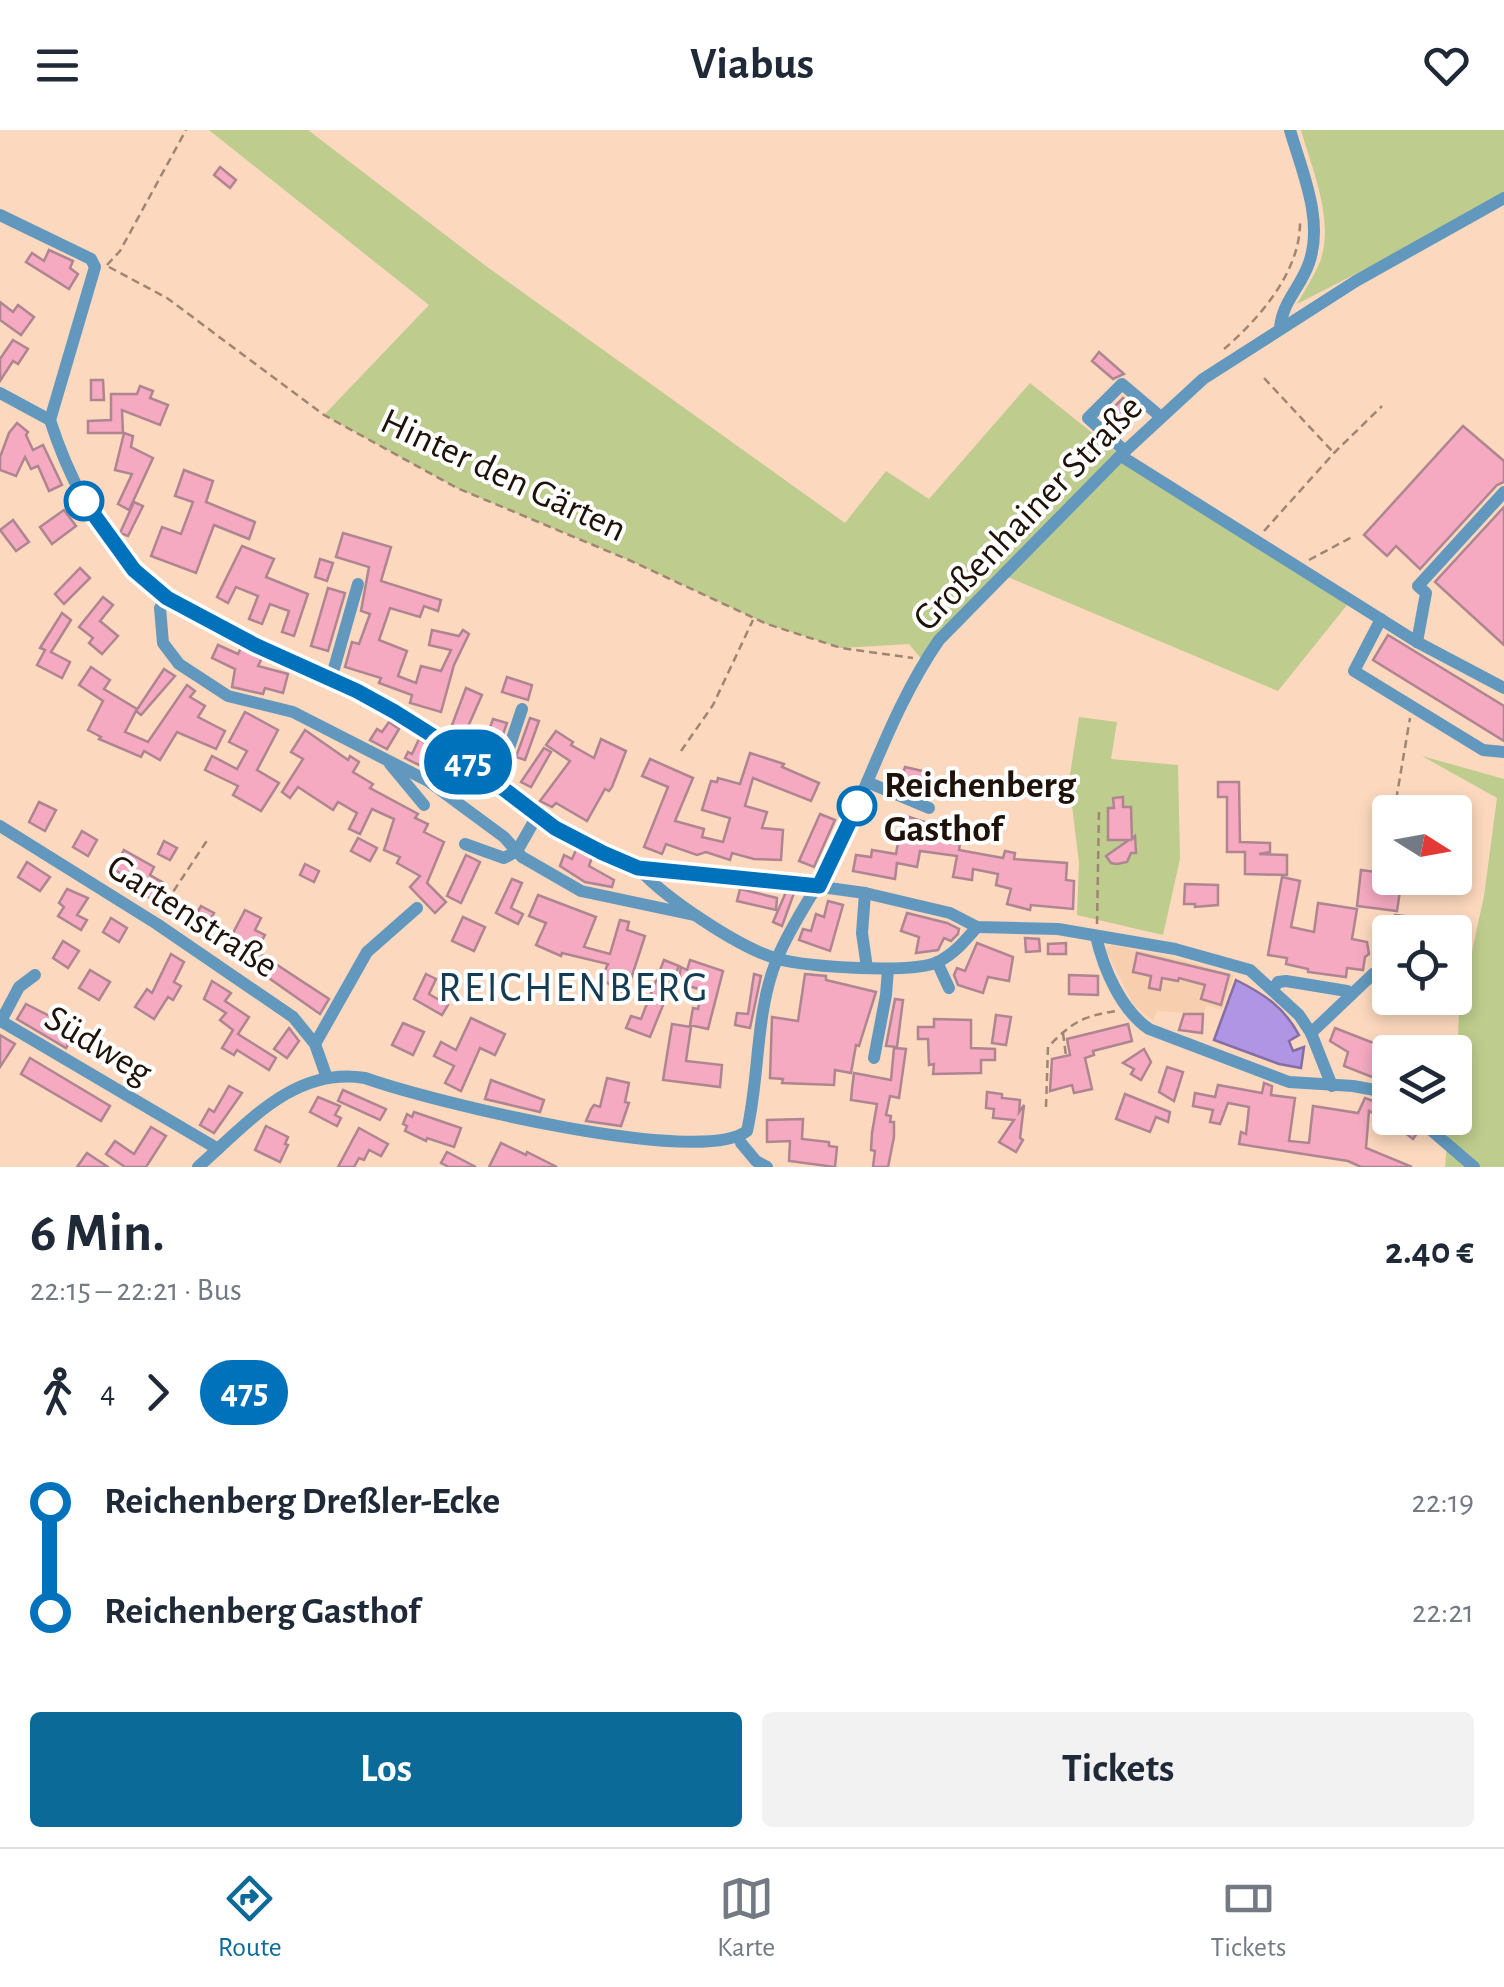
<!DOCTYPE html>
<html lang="de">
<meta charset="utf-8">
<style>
:root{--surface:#fff;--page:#f2f2f3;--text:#1f2937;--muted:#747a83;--line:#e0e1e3;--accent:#0c6a99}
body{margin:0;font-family:"Alegreya Sans",sans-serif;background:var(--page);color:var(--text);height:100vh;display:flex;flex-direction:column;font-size:38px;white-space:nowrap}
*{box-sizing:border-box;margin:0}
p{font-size:32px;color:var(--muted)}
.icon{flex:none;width:55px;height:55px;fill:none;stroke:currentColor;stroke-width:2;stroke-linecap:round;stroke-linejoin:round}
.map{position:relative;height:1037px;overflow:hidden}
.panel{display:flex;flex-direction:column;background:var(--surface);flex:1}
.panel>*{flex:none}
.badge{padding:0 20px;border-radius:32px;font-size:35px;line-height:65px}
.needle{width:65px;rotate:101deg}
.controls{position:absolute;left:1372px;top:665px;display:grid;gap:20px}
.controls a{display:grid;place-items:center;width:100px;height:100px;border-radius:10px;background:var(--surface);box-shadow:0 5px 15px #0003;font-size:50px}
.map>.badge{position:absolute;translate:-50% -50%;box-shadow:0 0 0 5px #fff}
.legs{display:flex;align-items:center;gap:15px;height:110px;padding:0 30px;font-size:32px}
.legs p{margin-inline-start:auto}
.headline{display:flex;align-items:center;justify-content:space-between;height:170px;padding:0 30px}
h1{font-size:55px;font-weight:700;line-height:75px}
.button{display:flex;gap:20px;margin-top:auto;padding:20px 30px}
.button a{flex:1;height:115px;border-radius:10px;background:var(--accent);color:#fff;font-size:40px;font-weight:700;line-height:115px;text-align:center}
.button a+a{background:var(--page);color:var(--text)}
ul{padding:0 30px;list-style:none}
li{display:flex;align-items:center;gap:35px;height:110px;font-size:38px}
li i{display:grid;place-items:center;width:15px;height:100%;margin:0 12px;background:currentColor}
li i::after{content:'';width:25px;height:25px;margin:-12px;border:8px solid;border-radius:50%;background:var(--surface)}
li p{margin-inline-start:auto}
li:first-child i{background:linear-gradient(#0000 50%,currentColor 0)}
li:last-child i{background:linear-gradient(currentColor 50%,#0000 0)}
header{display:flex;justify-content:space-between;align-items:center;height:130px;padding:0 30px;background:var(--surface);font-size:45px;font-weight:700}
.tab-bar{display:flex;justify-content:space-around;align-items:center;height:140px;border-top:2px solid var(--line);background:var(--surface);font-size:28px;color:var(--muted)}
.tab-bar a{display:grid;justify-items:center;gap:5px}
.tab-bar .on{color:var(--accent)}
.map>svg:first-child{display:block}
.built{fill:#f7ceae}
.green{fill:#becc8d}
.water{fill:#b095e5;stroke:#846ea3;stroke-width:2.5}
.building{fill:#f5aac2;stroke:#ae8591;stroke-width:2.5}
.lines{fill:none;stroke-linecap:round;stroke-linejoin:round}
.path{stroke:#a08672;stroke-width:2.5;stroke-dasharray:8 5;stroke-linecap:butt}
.minor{stroke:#6298bd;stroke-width:12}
.line-1-casing{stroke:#fff;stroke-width:22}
.line-1{stroke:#0072bc;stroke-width:15}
.stop-1-dot{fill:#fff;stroke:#0072bc;stroke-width:5}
.labels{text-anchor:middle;stroke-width:8;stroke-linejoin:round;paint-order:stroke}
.street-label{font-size:38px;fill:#1f1309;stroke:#fff}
.stop-label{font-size:38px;font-weight:bold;fill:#1f1309;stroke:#fff;text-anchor:start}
.quarter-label{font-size:42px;letter-spacing:2.5px;fill:#153c54;stroke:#fff}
</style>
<header><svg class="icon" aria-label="menu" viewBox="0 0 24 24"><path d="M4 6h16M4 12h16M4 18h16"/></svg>Viabus<svg class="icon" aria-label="heart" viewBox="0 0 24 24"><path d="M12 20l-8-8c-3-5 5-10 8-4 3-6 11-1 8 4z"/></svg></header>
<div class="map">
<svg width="1504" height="1037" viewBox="0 0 1504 1037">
<rect width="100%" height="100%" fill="#fcd8be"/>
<!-- built -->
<polygon class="built" points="1112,815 1187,831 1234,845 1222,880 1207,875 1203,884 1157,881 1153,891 1134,875 1105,819"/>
<!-- green -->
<g class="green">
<polygon points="209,0 308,0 486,136 845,393 886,341 929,369 1030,253 1121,326 1347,475 1278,561 1003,445 924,532 909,514 841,518 767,494 629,430 457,358 324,285 429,175"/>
<path d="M 1301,0 L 1504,0 L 1504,68 L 1297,174 C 1305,160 1314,146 1320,132 C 1335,91 1312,39 1301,0 Z"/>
<polygon points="1079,587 1117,592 1111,629 1178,635 1180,729 1163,805 1077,785 1079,733 1069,651"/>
<polygon points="1422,626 1504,649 1504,1037 1445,1037 1449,988 1455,988 1459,881 1484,766 1497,668"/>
</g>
<!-- water -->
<path class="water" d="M 1236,850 C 1264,864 1284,877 1299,905 L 1289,911 L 1293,921 L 1304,917 L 1301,938 L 1279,934 L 1214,910 Z"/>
<!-- building -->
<g class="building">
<polygon points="220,37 236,50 230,58 214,45"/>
<polygon points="49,120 73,131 70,138 78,144 69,159 26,132 32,123 44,131"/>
<polygon points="0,172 13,182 18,175 34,187 21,205 0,190"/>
<polygon points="13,210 28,219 18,234 13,231 0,251 0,229"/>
<polygon points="1099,222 1124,244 1113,249 1092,231"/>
<polygon points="91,250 103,250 104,270 91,270"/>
<polygon points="140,256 153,261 150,268 168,275 160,295 122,280 123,303 88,303 88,291 111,290 111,264 137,264"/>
<polygon points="1123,268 1136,279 1116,299 1103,288"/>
<polygon points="17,293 28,302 26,305 33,320 43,315 62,355 49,361 38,336 31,339 25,327 16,346 0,340 0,327 9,303"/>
<polygon points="1463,296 1504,331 1504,352 1497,355 1420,439 1396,416 1387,426 1364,405"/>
<polygon points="124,303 133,306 131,317 153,328 129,380 118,374 132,344 115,340"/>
<polygon points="184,340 213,351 206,372 255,392 249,409 214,395 196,443 151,426 162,397 181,404 193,372 175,366"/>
<polygon points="134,372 143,376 128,406 120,403"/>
<polygon points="1504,377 1504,515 1435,452"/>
<polygon points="64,380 76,396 52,414 40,397"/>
<polygon points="13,390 29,412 16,421 0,400"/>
<polygon points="343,403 391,417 381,451 441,470 438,481 424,476 420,487 390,478 379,510 407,521 398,546 416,553 421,536 441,541 451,520 429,515 432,500 459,506 463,500 469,504 454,535 441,582 410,573 412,565 379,553 381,548 345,537 352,512 359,514 370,484 361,481 369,437 336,427"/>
<polygon points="242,416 274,429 266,447 308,464 294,506 282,502 289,481 270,474 262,494 249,489 258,466 236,457 228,473 217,467"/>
<polygon points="320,429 333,433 327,451 315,447"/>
<polygon points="80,438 90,448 64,474 55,464"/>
<polygon points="328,458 345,463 328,521 311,516"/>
<polygon points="103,467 113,475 100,491 118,506 102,524 89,513 93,508 79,497"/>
<polygon points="62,483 71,490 51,522 70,532 62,548 37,535 45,520 40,518"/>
<polygon points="1388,505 1504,576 1504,611 1373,530"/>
<polygon points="218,515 238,524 241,518 262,528 258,536 288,544 283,563 265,558 263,564 232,557 235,539 212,528"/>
<polygon points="91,537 110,550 104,559 137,579 125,602 148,612 187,555 195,561 190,567 205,576 198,587 225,601 216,619 177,602 160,630 144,621 141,627 99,609 101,607 88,600 103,571 79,555"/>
<polygon points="164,539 175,546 141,585 136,581"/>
<polygon points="507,547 532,555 528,570 502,562"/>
<polygon points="466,558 482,565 466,601 452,595"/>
<polygon points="245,582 278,600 257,640 279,653 261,681 233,665 238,656 205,640 212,626 237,639 247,621 229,612"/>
<polygon points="530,588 539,591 525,630 516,627"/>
<polygon points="493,589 507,593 498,619 484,614"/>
<polygon points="389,592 399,599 387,619 370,610 377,599 382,602"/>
<polygon points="305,600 348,630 350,626 359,632 353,642 373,654 370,658 418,684 415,688 428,694 424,702 444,712 427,753 446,772 435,783 410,757 420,746 397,733 400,727 384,720 394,689 372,679 360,704 349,699 357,683 338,672 333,680 298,657 290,668 282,662 303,629 291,622"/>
<polygon points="556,601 573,612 571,615 594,628 601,609 626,621 612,657 609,661 605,659 587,691 556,673 552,677 540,671 570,631 546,615"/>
<polygon points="419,609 455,634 448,646 421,630 419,635 405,628 408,622 412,624"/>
<polygon points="544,618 551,622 531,657 521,652"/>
<polygon points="750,623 784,634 782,637 819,653 811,671 753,648 745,676 767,682 762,698 783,700 781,730 754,729 732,723 730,730 706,722 697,725 666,714 662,724 644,717 668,657 642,646 650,629 693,648 675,691 704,699 702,707 723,712 730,688 702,680 711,651 717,652 718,648 740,654"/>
<polygon points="905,637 927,642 925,652 902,646"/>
<polygon points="1218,652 1239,652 1240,712 1270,713 1270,722 1259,724 1287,725 1287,745 1245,744 1245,722 1227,722 1227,667 1218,667"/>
<polygon points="1123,667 1123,677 1131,677 1132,709 1135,706 1136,723 1131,723 1127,732 1117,734 1111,733 1106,726 1129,710 1108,710 1108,678 1114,678 1113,668"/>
<polygon points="39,672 56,680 45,701 29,692"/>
<polygon points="820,684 835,690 814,737 799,731"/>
<polygon points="903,685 925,692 923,701 961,707 959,720 1003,728 1005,721 1015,723 1014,729 1067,733 1066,750 1074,751 1073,779 1031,775 1030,780 1007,774 1011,759 996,755 998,744 973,739 972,750 953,747 957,726 920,721 917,737 897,733 895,749 853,741 856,725 871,727 872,720 896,724"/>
<polygon points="82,701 97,710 88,726 73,717"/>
<polygon points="1379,705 1390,705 1390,735 1378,734"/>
<polygon points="358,708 377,718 370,731 351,721"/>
<polygon points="164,711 177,718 170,730 158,724"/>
<polygon points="124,720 154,737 150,745 162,752 152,769 135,760 139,754 113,739"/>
<polygon points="576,720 592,727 589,736 614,750 612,757 585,752 560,736 564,725 572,729"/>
<polygon points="466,725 480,732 461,773 447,766"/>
<polygon points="27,732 50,747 40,761 18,747"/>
<polygon points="305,734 319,741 314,752 300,745"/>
<polygon points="1361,740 1383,743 1382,759 1400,761 1397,781 1357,776"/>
<polygon points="1282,747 1300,751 1291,797 1314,802 1318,773 1357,779 1352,809 1367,812 1369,824 1365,827 1363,840 1347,838 1346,847 1308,842 1308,839 1286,834 1287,828 1268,825"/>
<polygon points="512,749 522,753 511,778 523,784 518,794 496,783"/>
<polygon points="1185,754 1218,755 1218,775 1195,777 1195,774 1184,774"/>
<polygon points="67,759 88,768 77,785 87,790 81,800 58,786 64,777 59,773"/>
<polygon points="740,759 777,768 776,780 737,771"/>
<polygon points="786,762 794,763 782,796 773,792"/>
<polygon points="538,765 596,787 584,817 610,824 620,790 629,792 627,800 645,806 629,855 622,862 601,849 608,834 562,823 561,826 536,815 546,793 529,786"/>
<polygon points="828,771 843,775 830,821 799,810 803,799 811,801 816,784 824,787"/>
<polygon points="201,776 214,783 206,798 192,791"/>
<polygon points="245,780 261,788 255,800 265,805 256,821 329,869 320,884 246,832 253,821 230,809"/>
<polygon points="907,783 947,793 959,799 958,804 951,811 944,808 938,820 916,823 919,807 901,801"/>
<polygon points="1395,785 1433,789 1430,802 1391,802"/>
<polygon points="463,787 485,797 474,821 452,811"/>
<polygon points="111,788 127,798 119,812 103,802"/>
<polygon points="1025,808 1039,809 1040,821 1026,822"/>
<polygon points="63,811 79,821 68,838 53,828"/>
<polygon points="977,813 1013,827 1009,851 988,847 983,863 958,855 954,845 957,838 965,841"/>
<polygon points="1066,813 1066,824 1048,824 1048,814"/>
<polygon points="1137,823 1229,845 1221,875 1201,869 1205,855 1179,848 1178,851 1162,848 1160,860 1149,858 1151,846 1133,842"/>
<polygon points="171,824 184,832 174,852 181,856 173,870 168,867 154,889 135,877 147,859 152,863"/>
<polygon points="664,830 679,836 650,907 626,898 631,886 641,889"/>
<polygon points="690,830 723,841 708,899 690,895 693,878 698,879 702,860 678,853 681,837 687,840"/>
<polygon points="90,840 110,852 99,870 79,858"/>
<polygon points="426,844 436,849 429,864 448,875 442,885 414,869"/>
<polygon points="754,844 761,846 750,898 735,895 737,883 748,884"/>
<polygon points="805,844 826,846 826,850 876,862 859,916 856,915 851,943 835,940 834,955 782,953 783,949 770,948 772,887 798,891"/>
<polygon points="1069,845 1098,846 1098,865 1069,864"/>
<polygon points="212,851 231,863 225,871 249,887 238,904 276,928 269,940 237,920 234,925 222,918 233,900 220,890 226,883 204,869"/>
<polygon points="895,869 903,870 897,917 886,916"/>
<polygon points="26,874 77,900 66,918 17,889"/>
<polygon points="1184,884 1203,884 1202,903 1179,900"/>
<polygon points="996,885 1011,887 1006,915 992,913"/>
<polygon points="471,888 505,904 495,925 480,918 461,961 445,953 454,936 434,926 441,912 456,920"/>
<polygon points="934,889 971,890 971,918 995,919 995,930 981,930 981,943 933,944 934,934 929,935 928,909 918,909 918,897 934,897"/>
<polygon points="403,893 424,902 413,925 392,915"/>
<polygon points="672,894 691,897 686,931 722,935 720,957 663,950"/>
<polygon points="1128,894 1132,911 1093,921 1094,925 1085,928 1092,959 1074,963 1072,955 1050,961 1052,929 1070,925 1067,909"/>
<polygon points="289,898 299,911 287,928 274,919"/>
<polygon points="1335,898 1389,919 1377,949 1344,936 1348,922 1330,911"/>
<polygon points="0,905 15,914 0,937"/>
<polygon points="894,918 906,919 899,968 890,966 886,985 891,986 890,992 894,992 894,1007 888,1037 873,1037 875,1021 871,1020 872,1003 877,974 851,970 852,959 854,943 891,950"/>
<polygon points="1144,919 1151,932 1141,950 1131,944 1134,939 1123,933"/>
<polygon points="30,928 110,976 101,991 21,944"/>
<polygon points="1167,937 1183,942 1174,971 1159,962"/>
<polygon points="607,948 629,953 625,972 629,973 621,996 586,991 591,979 594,975 600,977"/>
<polygon points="491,950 544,970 540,982 485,969"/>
<polygon points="1264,953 1272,956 1271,965 1295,968 1289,1011 1309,1013 1313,976 1358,983 1365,968 1390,977 1390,988 1407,988 1418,1002 1413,1009 1390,991 1369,981 1366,1018 1412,1037 1361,1037 1348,1031 1239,1014 1241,1002 1246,1004 1249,977 1228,973 1220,994 1210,992 1213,980 1193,976 1195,963 1215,967 1218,955 1262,963"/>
<polygon points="229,956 242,963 214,1003 200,995 209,979 214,982"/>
<polygon points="343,960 386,979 380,990 338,971"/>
<polygon points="987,962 1002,964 1002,968 1020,970 1019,982 1024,975 1020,1008 1023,1010 1016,1022 999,1012 1014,990 993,988 994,979 986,978"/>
<polygon points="1125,964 1170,982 1168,992 1156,987 1150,1002 1116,989"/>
<polygon points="318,967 340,976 335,985 341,988 337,996 310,982"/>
<polygon points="414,982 461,998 454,1017 427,1008 426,1011 405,1001 407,996 403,994 407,984 412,987"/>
<polygon points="803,989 802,1009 829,1012 829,1016 837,1017 835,1037 789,1031 790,1011 767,1012 767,990"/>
<polygon points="266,996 288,1007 285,1014 288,1015 280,1032 255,1020"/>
<polygon points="151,997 166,1006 146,1037 125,1037 106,1024 115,1011 134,1024"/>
<polygon points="359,998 388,1014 381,1026 369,1020 364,1030 359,1028 354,1037 338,1037"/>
<polygon points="501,1013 526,1025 527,1022 557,1037 489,1037"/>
<polygon points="447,1022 476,1037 449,1037 441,1033"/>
<polygon points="87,1023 108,1037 77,1037"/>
</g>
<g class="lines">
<!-- path -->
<g class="path">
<polyline points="107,135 120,121 186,0"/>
<polyline points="109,137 167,168 324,285 457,358 629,430 767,494 841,518 913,528"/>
<path d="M 1224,219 C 1259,189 1300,142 1300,93"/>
<polyline points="1264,248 1333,322"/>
<polyline points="1264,401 1334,323 1382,276"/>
<polyline points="1309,430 1352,407"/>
<polyline points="681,621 713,575 753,490"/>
<polyline points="1394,682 1410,588"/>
<polyline points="1386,696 1390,690"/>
<polyline points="163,785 171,765 208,709"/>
<polyline points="1097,794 1099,680"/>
<polyline points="1063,903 1066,926"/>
<path d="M 1046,977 L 1048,917 C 1072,892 1083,886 1116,881"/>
</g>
<!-- minor -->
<g class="minor">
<polyline points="0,85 91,129 95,137 50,290"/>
<path d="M 1280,198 C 1282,172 1301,157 1309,133 C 1324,90 1302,42 1290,0"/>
<path d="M 0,263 L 50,290 C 67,343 95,399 134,440 C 150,457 171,470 190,483 L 357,561 L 395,582 L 438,609 L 555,698 L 638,738 L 785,752 L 865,763 L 950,783 L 977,797 L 1058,799 L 1175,819 L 1250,840 L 1299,885 L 1311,903 L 1332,956"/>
<polyline points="1125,321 1088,288 1122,254 1161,287"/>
<polyline points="1121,326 1417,512 1504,558"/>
<polyline points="167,467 160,478 163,513 179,534 228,566 293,582 428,651 504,707 522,727 581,761 694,785"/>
<polyline points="1381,489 1354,541 1483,620 1504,622"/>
<polyline points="1417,512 1426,463 1418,456 1504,362"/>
<polyline points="331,549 358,454"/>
<polyline points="390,634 424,675"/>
<polyline points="867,652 929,678"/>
<polyline points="497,654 522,579"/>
<polyline points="0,696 157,794 293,887 315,914 327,948"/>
<polyline points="465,714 504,728 517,721"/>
<polyline points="517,721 537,686"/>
<path d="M 638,738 C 665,768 739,818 778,829 C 809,837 910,844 938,832 C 955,823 965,811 977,797"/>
<polyline points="865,763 862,803 867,838"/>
<path d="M 1096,806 C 1103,838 1121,880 1149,899 L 1289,952 L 1353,956 L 1375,960 L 1390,967"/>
<polyline points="937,832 949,858"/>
<polyline points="35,845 19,857 1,891 218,1019"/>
<polyline points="1273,859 1278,852 1286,851 1347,861 1351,865"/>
<polyline points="1311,903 1373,844 1390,841"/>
<polyline points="315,914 367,822 417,778"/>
<polyline points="874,928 886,865 888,839"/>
<polyline points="1417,988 1474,1037"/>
<polyline points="741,1013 756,1031 767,1037"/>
<path d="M 198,1037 C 246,995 294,936 365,948 C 436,973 700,1037 747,1001 C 760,945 755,882 777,829 C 792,792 818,758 836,722 C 870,652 894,575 939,510 L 1125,321 L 1203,249 L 1356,151 L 1504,68"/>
</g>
</g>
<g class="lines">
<defs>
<polyline id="line-1" points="84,371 134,440 167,468 255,515 357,561 395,582 438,609 555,698 603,723 638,738 819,756 857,676"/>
</defs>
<!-- line-1 casing -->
<use href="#line-1" class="line-1-casing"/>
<!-- line-1 -->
<use href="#line-1" class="line-1"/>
</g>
<!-- markers -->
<g class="stop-1-dot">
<circle cx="84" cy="371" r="18"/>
<circle cx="857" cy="676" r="18"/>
</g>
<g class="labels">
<!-- street labels -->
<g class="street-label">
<text transform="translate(504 344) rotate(25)" y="13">Hinter den Gärten</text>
<text transform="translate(1027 382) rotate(-46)" y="13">Großenhainer Straße</text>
<text transform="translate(193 785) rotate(33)" y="13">Gartenstraße</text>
<text transform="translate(99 914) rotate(31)" y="13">Südweg</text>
</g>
<!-- stop labels -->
<g class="stop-label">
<text x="884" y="667">Reichenberg<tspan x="884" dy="44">Gasthof</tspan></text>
</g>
<!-- quarter labels -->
<g class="quarter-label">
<text x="574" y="871">REICHENBERG</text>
</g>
</g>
</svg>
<div class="controls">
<a><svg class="needle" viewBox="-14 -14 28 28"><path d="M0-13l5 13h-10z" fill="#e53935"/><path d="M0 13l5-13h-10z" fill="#747a83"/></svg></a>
<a><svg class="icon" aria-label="locate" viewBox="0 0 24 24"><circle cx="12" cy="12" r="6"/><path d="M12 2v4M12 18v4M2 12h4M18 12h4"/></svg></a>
<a><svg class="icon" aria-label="layers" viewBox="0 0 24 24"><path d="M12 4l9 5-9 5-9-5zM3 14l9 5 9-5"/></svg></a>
</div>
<b class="badge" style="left:468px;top:632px;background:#0072bc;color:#fff">475</b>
</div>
<section class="panel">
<div class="headline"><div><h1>6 Min.</h1><p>22:15 – 22:21 · Bus</p></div><b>2.40 €</b></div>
<div class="legs"><svg class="icon" aria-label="walk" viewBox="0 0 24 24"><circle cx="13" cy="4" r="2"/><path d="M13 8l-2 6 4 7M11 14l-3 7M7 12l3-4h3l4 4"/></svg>4<svg class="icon" aria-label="forward" viewBox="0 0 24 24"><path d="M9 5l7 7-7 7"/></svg><b class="badge" style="background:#0072bc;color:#fff">475</b></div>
<ul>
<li><i style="color:#0072bc"></i><b>Reichenberg Dreßler-Ecke</b><p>22:19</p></li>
<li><i style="color:#0072bc"></i><b>Reichenberg Gasthof</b><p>22:21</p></li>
</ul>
<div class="button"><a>Los</a><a>Tickets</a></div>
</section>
<nav class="tab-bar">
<a class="on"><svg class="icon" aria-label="directions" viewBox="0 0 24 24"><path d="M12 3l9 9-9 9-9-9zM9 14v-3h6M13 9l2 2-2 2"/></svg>Route</a>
<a><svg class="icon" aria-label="map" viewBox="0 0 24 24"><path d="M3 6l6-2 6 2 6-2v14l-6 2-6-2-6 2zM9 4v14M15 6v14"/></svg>Karte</a>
<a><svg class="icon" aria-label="tickets" viewBox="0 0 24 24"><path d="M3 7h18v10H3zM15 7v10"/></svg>Tickets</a>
</nav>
